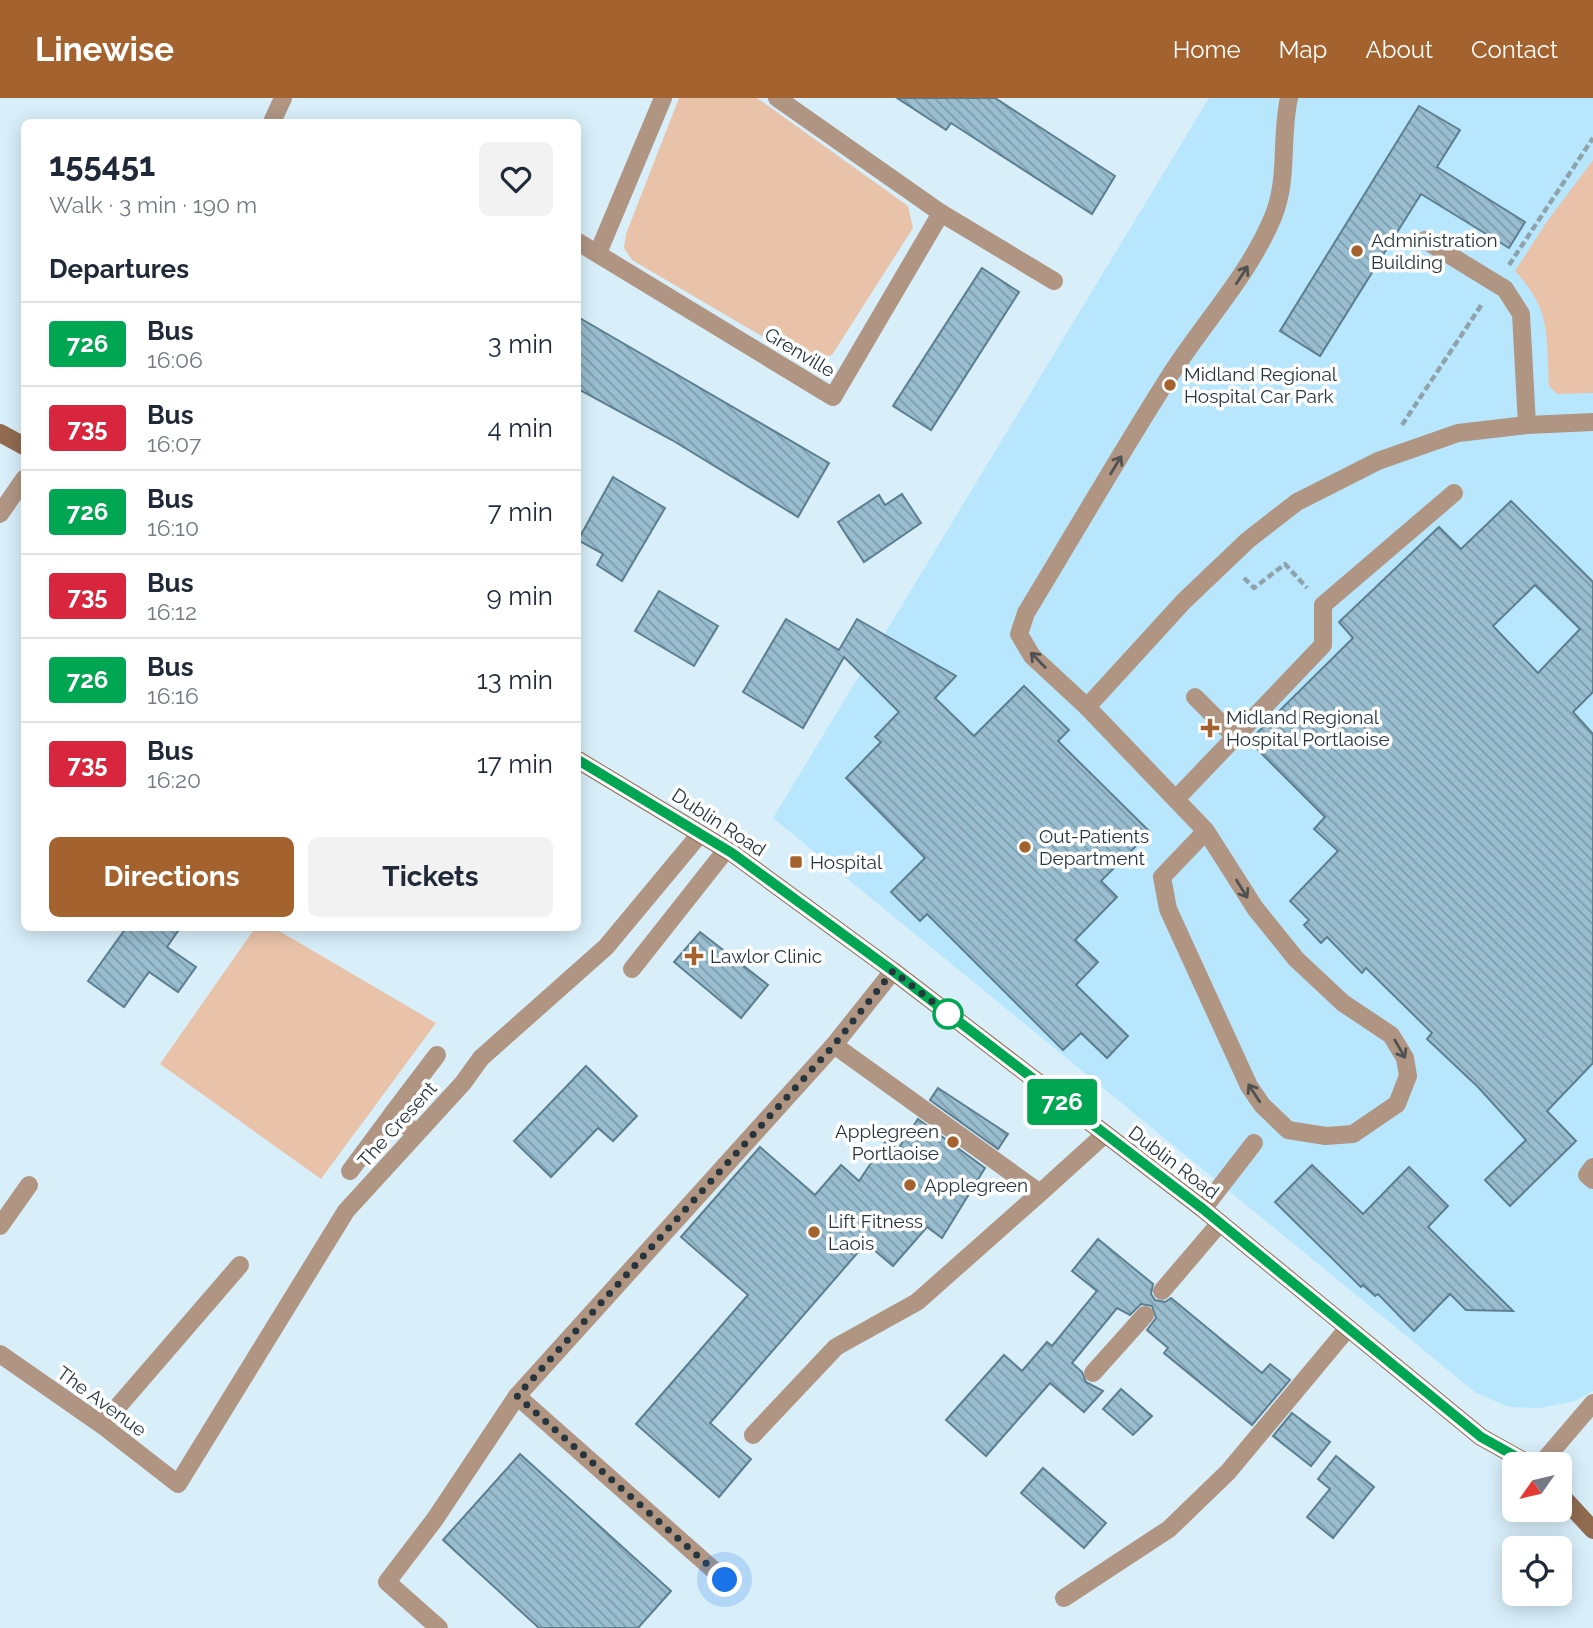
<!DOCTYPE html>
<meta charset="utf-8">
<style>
:root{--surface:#fff;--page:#f2f2f3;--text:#1f2937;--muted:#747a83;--line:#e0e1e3;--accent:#a4622e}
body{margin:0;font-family:Raleway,sans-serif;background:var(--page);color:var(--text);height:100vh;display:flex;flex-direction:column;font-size:26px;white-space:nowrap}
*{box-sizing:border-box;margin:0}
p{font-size:23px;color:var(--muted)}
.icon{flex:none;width:38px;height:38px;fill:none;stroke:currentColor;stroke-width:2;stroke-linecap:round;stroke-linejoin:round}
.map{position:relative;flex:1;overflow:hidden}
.details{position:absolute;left:21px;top:21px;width:560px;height:812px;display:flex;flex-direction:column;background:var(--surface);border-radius:10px;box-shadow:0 4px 18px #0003}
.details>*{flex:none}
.badge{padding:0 14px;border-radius:5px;font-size:24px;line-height:46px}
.needle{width:46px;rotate:236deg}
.fabs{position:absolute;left:1502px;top:1354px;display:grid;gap:14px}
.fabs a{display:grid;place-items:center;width:70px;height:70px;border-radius:10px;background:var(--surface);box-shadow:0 4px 18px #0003;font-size:35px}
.you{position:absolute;width:35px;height:35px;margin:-18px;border:5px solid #fff;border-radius:50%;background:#1a73e8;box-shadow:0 0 0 10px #1a73e833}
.map>.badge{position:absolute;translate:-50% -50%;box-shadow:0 0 0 4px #fff}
h2{padding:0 28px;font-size:26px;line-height:63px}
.round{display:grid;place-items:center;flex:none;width:74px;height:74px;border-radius:10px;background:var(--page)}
.headline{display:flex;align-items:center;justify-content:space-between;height:119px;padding:0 28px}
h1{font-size:33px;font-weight:700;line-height:52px}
.primary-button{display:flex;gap:14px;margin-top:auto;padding:14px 28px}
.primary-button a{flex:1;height:80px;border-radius:10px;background:var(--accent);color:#fff;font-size:28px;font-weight:700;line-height:80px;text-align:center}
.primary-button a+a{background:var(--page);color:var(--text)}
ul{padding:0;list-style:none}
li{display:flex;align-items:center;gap:21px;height:84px;padding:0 28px;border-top:2px solid var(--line)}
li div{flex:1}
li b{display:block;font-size:26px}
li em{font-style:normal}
li .badge{min-width:77px;font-weight:700;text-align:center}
header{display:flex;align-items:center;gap:42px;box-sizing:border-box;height:98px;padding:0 35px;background:var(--accent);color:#fff}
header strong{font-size:33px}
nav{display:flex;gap:38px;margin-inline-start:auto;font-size:24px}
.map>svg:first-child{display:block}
.built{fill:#b8e7fd}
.green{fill:#e9c3a9}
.building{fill:url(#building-back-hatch);stroke:#5c7f90;stroke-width:2;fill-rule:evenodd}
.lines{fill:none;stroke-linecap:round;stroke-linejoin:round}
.path{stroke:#8fa3ac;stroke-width:4.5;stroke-dasharray:7 3.5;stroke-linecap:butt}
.service{stroke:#b09583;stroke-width:18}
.minor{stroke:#b09583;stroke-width:18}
.tertiary{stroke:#b09583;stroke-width:18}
.secondary{stroke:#916b50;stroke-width:18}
.oneway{stroke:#505252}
.line-casing{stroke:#fff;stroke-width:16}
.line{stroke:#00a651;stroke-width:10}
.walk{stroke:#27363d;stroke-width:7;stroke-dasharray:0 12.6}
.poi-dot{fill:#a4622e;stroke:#fff;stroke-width:2.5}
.stop-dot{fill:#fff;stroke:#00a651;stroke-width:3.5}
.labels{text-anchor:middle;stroke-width:7;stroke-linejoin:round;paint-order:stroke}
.poi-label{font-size:19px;fill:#27363d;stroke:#fff;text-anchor:start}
.street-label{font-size:19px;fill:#27363d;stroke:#fff}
</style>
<header>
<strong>Linewise</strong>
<nav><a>Home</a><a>Map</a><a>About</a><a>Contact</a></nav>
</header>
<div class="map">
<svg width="1593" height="1530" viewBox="0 0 1593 1530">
<defs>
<pattern id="building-back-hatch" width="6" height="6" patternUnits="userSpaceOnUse" patternTransform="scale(1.75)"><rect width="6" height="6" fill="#99bed0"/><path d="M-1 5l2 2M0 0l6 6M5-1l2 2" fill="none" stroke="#7d9baa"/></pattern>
</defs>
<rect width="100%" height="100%" fill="#d8effa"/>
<!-- built -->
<polygon class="built" points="1209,0 1593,0 1593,1293 1575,1303 1541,1310 1509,1309 1476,1295 773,720"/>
<!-- green -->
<g class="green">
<polygon points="679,0 757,0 908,108 913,130 832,257 804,263 632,162 624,150 626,136"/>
<path d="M 1593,62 L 1593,295 L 1557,296 L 1549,288 C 1546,237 1552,213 1515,173 L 1546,125 Z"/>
<polygon points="255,830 274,830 436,925 321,1081 160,966"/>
</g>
<!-- building -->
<g class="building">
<polygon points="897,0 995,0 1115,78 1092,116 951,25 946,32"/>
<polygon points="1419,8 1460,32 1437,69 1525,124 1509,150 1421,96 1320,258 1280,233"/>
<polygon points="982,170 1019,194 931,332 893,308"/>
<polygon points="578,219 829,365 798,419 672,342 578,291"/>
<polygon points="613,379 665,410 622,483 597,467 603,456 578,442"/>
<polygon points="902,396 921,425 864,464 838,424 879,397 885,407"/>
<path d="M 1511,403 L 1593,484 L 1593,594 L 1573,614 L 1593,636 L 1593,965 L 1547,1013 L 1576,1043 L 1510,1108 L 1485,1082 L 1526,1042 L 1478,989 L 1427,941 L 1432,935 L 1366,870 L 1362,875 L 1327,839 L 1321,845 L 1304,827 L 1309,822 L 1290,803 L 1338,753 L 1314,731 L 1325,719 L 1249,643 L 1353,540 L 1339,524 L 1439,429 L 1461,451 ZM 1535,487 L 1580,531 L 1538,575 L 1493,528 Z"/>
<polygon points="659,493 718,528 694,568 635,533"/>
<polygon points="786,521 839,552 857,521 956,578 935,600 974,638 1024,588 1069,632 1058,643 1150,734 1101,783 1117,799 1075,842 1098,864 1076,887 1128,938 1107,960 1081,935 1063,952 927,816 920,823 891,794 925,760 846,680 881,644 875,639 899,614 844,559 803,630 743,594"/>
<polygon points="126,830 180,830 167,849 196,869 178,894 149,874 124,909 88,883"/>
<polygon points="700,834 768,887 741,920 674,864"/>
<polygon points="586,968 637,1018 613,1043 598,1030 551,1079 514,1043"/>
<polygon points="938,990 1008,1036 998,1051 930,1002"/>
<polygon points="918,1021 985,1070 942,1140 927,1129 893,1168 866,1145 710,1325 751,1361 719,1399 636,1326 748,1197 681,1139 760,1049 815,1097 841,1067 859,1083 885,1044 898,1051"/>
<polygon points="1312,1067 1363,1116 1409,1069 1448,1108 1428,1129 1513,1213 1466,1212 1450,1196 1414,1233 1378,1196 1375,1198 1363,1187 1361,1189 1275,1104"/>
<polygon points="1098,1141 1153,1186 1151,1196 1155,1202 1165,1204 1171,1200 1262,1275 1270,1266 1290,1282 1252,1327 1164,1255 1168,1250 1147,1232 1156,1220 1152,1208 1141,1206 1130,1217 1117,1210 1072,1265 1082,1274 1086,1284 1103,1293 1084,1314 1050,1285 986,1358 946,1322 1004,1257 1022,1273 1047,1244 1052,1248 1097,1193 1072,1173"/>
<polygon points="1121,1291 1152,1318 1133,1337 1103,1311"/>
<polygon points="1292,1315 1330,1344 1311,1368 1273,1338"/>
<polygon points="520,1356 671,1493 638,1530 539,1530 443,1442"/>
<polygon points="1336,1358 1374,1389 1333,1440 1307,1419 1330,1391 1318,1381"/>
<polygon points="1043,1370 1106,1425 1084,1450 1021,1395"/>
</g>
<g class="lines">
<!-- path -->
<g class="path">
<polyline points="1509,167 1593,40"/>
<polyline points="1402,327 1482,206"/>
<polyline points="1244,480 1254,490 1285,466 1307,490"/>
</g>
<!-- service -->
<g class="service">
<polyline points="1425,142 1505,191 1521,216 1527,327"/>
<polyline points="0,416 24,381"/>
<polyline points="1195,599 1235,639"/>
<path d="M 1087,609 L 1032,558 L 1019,536 L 1026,515 C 1074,436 1120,356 1169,279 C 1203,225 1248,179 1273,119 C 1289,80 1280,41 1289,0"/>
<polyline points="1176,701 1323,547 1323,507 1454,395"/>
<polyline points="1206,733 1162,779 1168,811 1249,988 1262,1007 1288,1032 1326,1038 1353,1036 1397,1006 1408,978 1405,960 1391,937 1343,905 1296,861 1255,810 1206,733 1087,609 1184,503 1248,442 1297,404 1378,363 1458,335 1527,327 1593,324"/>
<polyline points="632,871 726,752"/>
<polyline points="893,873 834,947 1040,1095 1104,1037"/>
<polyline points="1593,1069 1587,1077 1593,1082"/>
<polyline points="1203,1111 1254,1045"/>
<polyline points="1162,1193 1220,1125"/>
<polyline points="1093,1275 1145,1217"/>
<polyline points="517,1298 725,1482"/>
<polyline points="753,1337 836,1249 917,1204 1040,1095"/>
<polyline points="1064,1500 1169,1431 1228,1374 1348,1230"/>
<polyline points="439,1530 387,1484 435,1421 517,1298 834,947"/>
</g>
<!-- minor -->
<g class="minor">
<polyline points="777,0 941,115 1054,183"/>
<polyline points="272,24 283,0"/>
<polyline points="578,144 833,299 941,115"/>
<polyline points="598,155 663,0"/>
<polyline points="393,1015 437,957"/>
<polyline points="350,1073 393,1015 416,1036"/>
<polyline points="0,1128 29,1087"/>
<polyline points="0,1256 102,1327 178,1386 346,1113 463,985 481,960 606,849 700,736"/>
<polyline points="102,1327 240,1167"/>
</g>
<!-- tertiary -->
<polyline class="tertiary" points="1540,1367 1593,1305"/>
<!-- secondary -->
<g class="secondary">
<polyline points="0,335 24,348"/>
<polyline points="578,662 732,755 893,873 1203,1111 1481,1339 1531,1367"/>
<polyline points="1559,1395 1593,1432"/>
</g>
</g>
<!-- one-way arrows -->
<defs><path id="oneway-shaft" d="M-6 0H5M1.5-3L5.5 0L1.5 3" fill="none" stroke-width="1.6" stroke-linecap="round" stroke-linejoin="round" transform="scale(1.75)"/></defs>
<g class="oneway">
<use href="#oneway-shaft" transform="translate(1242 177) rotate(-57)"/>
<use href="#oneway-shaft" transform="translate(1116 367) rotate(-59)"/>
<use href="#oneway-shaft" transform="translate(1038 562) rotate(-134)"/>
<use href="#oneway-shaft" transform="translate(1242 791) rotate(58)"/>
<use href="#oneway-shaft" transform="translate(1400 951) rotate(60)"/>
<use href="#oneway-shaft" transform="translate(1254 995) rotate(-123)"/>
</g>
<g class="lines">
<defs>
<polyline id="line" points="578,662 732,755 893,873 1203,1111 1481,1339 1531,1367"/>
</defs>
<!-- line casing -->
<use href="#line" class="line-casing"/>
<!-- line -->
<use href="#line" class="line"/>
<!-- walk -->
<polyline class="walk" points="725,1482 517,1298 834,947 893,873 956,922 948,916"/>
</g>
<!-- markers -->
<g class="poi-dot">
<circle cx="1357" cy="153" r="7"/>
<circle cx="1170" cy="287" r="7"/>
<path d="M1206.5 619.5h7v7h7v7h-7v7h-7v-7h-7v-7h7z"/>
<circle cx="1025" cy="749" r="7"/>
<rect x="789" y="757" width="14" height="14" rx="3.5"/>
<path d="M690.5 847.5h7v7h7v7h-7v7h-7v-7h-7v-7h7z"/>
<circle cx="953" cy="1044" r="7"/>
<circle cx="910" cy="1087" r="7"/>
<circle cx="814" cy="1134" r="7"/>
</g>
<circle class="stop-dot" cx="948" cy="916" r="14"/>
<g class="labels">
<!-- poi labels -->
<g class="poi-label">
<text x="1371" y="149">Administration<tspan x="1371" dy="22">Building</tspan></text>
<text x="1184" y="283">Midland Regional<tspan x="1184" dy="22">Hospital Car Park</tspan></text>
<text x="1226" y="626">Midland Regional<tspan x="1226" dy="22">Hospital Portlaoise</tspan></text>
<text x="1039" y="745">Out-Patients<tspan x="1039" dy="22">Department</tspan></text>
<text x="810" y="771">Hospital</text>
<text x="710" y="865">Lawlor Clinic</text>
<text x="939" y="1040" text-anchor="end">Applegreen<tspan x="939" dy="22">Portlaoise</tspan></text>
<text x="924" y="1094">Applegreen</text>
<text x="828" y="1130">Lift Fitness<tspan x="828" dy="22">Laois</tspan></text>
</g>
<!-- street labels -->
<g class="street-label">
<text transform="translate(800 254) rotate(31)" y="7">Grenville</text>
<text transform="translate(719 724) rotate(33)" y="7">Dublin Road</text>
<text transform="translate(397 1026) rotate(-48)" y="7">The Cresent</text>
<text transform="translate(1174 1064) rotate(37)" y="7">Dublin Road</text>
<text transform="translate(102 1303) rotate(36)" y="7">The Avenue</text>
</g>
</g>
</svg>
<div class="fabs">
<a><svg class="needle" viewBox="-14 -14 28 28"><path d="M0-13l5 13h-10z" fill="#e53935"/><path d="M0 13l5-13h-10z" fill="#747a83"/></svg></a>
<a><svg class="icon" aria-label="locate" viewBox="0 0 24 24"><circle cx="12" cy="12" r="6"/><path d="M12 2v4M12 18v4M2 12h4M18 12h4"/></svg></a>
</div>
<div class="you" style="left:725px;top:1482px"></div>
<b class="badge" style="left:1062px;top:1004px;background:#00a651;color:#fff">726</b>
<section class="details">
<div class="headline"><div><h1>155451</h1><p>Walk · 3 min · 190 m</p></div><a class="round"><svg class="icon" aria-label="heart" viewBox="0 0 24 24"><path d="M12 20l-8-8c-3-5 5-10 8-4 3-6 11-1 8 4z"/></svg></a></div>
<h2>Departures</h2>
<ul>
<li><span class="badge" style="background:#00a651;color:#fff">726</span><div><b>Bus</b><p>16:06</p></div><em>3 min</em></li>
<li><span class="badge" style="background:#d7263d;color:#fff">735</span><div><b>Bus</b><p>16:07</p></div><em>4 min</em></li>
<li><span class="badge" style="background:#00a651;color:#fff">726</span><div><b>Bus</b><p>16:10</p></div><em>7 min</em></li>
<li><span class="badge" style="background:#d7263d;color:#fff">735</span><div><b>Bus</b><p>16:12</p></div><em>9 min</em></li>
<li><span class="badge" style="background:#00a651;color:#fff">726</span><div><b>Bus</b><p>16:16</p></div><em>13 min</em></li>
<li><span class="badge" style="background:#d7263d;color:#fff">735</span><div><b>Bus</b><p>16:20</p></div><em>17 min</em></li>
</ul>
<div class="primary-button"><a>Directions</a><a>Tickets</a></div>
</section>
</div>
